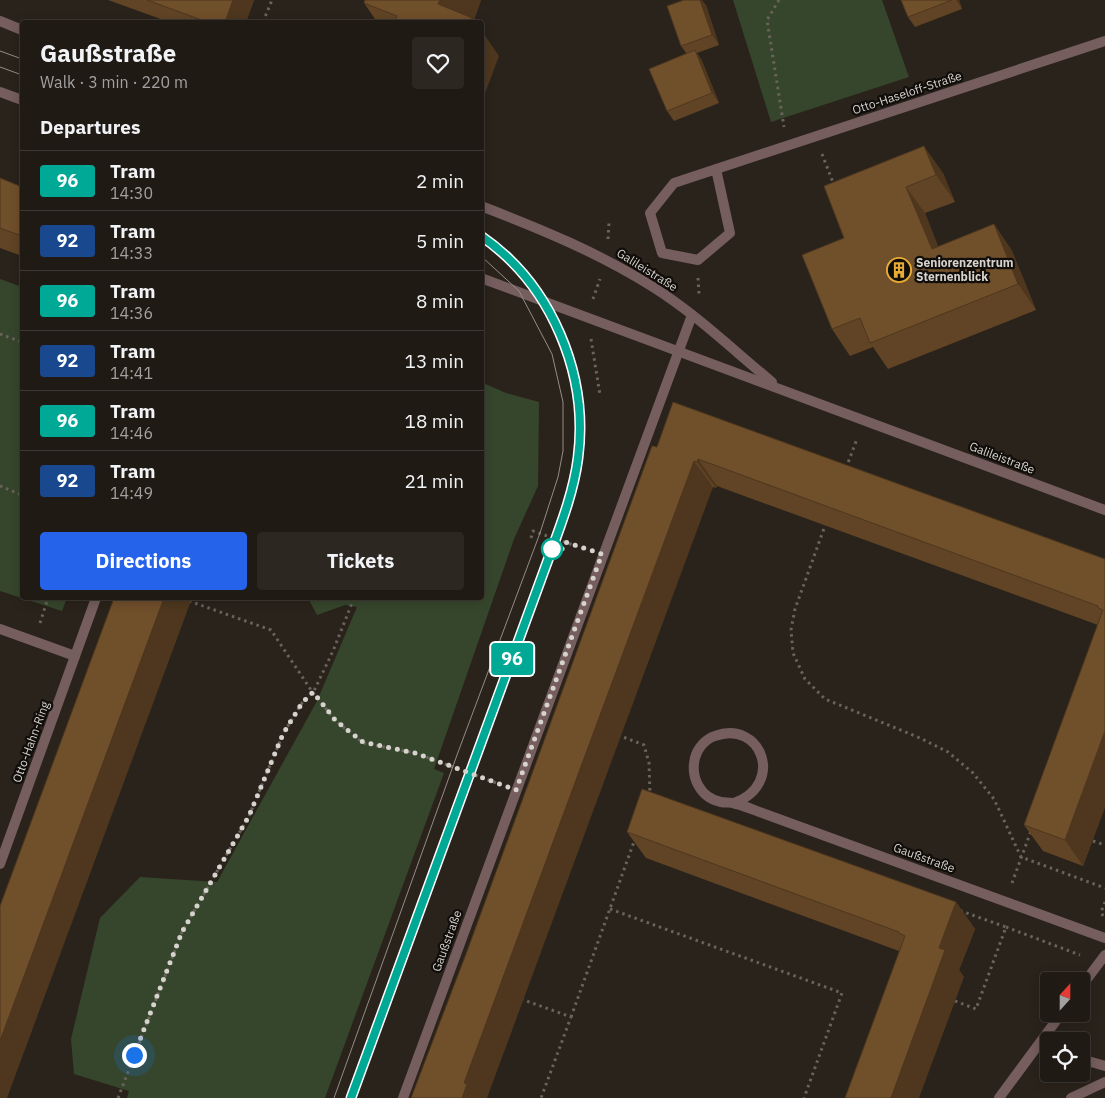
<!DOCTYPE html>
<meta charset="utf-8">
<style>
:root{--surface:#201a14;--page:#2d2722;--text:#f1f3f6;--muted:#a2a1a0;--line:#3d3834;--accent:#2563eb}
body{margin:0;font-family:"IBM Plex Sans",sans-serif;background:var(--page);color:var(--text);height:100vh;display:flex;flex-direction:column;font-size:19px;white-space:nowrap}
*{box-sizing:border-box;margin:0}
p{font-size:16px;color:var(--muted)}
.icon{flex:none;width:28px;height:28px;fill:none;stroke:currentColor;stroke-width:2;stroke-linecap:round;stroke-linejoin:round}
.map{position:relative;flex:1;overflow:hidden}
.sheet{position:absolute;left:20px;top:20px;width:464px;height:580px;display:flex;flex-direction:column;background:var(--surface);border-radius:5px;box-shadow:0 2px 12px #0003,0 0 0 1px var(--line)}
.sheet>*{flex:none}
.badge{padding:0 10px;border-radius:4px;font-size:18px;line-height:32px}
.needle{width:32px;rotate:21deg}
.tools{position:absolute;left:1040px;top:972px;display:grid;gap:10px}
.tools a{display:grid;place-items:center;width:50px;height:50px;border-radius:5px;background:var(--surface);box-shadow:0 2px 12px #0003,0 0 0 1px var(--line);font-size:25px}
.you{position:absolute;width:25px;height:25px;margin:-12px;border:4px solid #fff;border-radius:50%;background:#1a73e8;box-shadow:0 0 0 8px #1a73e833}
.map>.badge{position:absolute;translate:-50% -50%;box-shadow:0 0 0 2px #fff}
h2{padding:0 20px;font-size:19px;line-height:45px}
.round{display:grid;place-items:center;flex:none;width:52px;height:52px;border-radius:5px;background:var(--page)}
.summary{display:flex;align-items:center;justify-content:space-between;height:85px;padding:0 20px}
h1{font-size:24px;font-weight:700;line-height:38px}
.cta{display:flex;gap:10px;margin-top:auto;padding:10px 20px}
.cta a{flex:1;height:58px;border-radius:5px;background:var(--accent);color:#fff;font-size:20px;font-weight:700;line-height:58px;text-align:center}
.cta a+a{background:var(--page);color:var(--text)}
ul{padding:0;list-style:none}
li{display:flex;align-items:center;gap:15px;height:60px;padding:0 20px;border-top:1px solid var(--line)}
li div{flex:1}
li b{display:block;font-size:19px}
li em{font-style:normal}
li .badge{min-width:55px;font-weight:700;text-align:center}
.map>svg:first-child{display:block}
.green{fill:#36462c}
.lines{fill:none;stroke-linecap:round;stroke-linejoin:round}
.path{stroke:#69635c;stroke-width:3;stroke-dasharray:2.5 4;stroke-linecap:butt}
.service{stroke:#755e5d;stroke-width:10}
.minor{stroke:#755e5d;stroke-width:10}
.tram{stroke:#938d87;stroke-width:1}
.wall{fill:#604425}
.shaded-wall{fill:#4e371e}
.building{fill:#704f2b;stroke:#4e371e}
.line-casing{stroke:#fff;stroke-width:11}
.line{stroke:#00a995;stroke-width:8}
.walk{stroke:#d6d2cd;stroke-width:5;stroke-dasharray:0 9}
.stop-dot{fill:#fff;stroke:#00a995;stroke-width:2.5}
.labels{text-anchor:middle;stroke-width:4.5;stroke-linejoin:round;paint-order:stroke}
.street-label{font-size:12px;fill:#d6d2cd;stroke:#100d0a}
.poi-label{font-size:12px;font-weight:bold;fill:#d6d2cd;stroke:#100d0a;text-anchor:start}
</style>
<div class="map">
<svg width="1105" height="1098" viewBox="0 0 1105 1098">
<rect width="100%" height="100%" fill="#2a231b"/>
<!-- green -->
<g class="green">
<polygon points="733,0 882,0 909,77 771,122"/>
<polygon points="0,279 22,287 22,598 67,598 62,611 0,591"/>
<polygon points="481,382 506,393 539,402 538,486 514,539 434,769 444,773 325,1098 127,1098 129,1091 74,1074 71,1039 100,918 140,877 217,882 317,701 357,607 345,605 317,615 308,598 481,598"/>
</g>
<g class="lines">
<!-- path -->
<g class="path">
<polyline points="779,0 767,20 784,127"/>
<polyline points="263,22 272,0"/>
<polyline points="822,154 834,185"/>
<polyline points="608,239 609,223"/>
<polyline points="698,278 699,294"/>
<polyline points="593,299 600,279"/>
<polyline points="0,334 22,342"/>
<polyline points="591,339 600,395"/>
<polyline points="846,468 857,439"/>
<polyline points="0,486 22,495"/>
<polyline points="826,523 795,609 791,630 793,653 805,679 825,699 920,738 948,752 973,773 994,799 1021,857 1105,888"/>
<polyline points="531,538 533,531 585,549"/>
<polyline points="562,549 565,542"/>
<polyline points="189,601 271,630 313,693 336,721 363,743 415,753 499,784"/>
<polyline points="40,623 48,598"/>
<polyline points="618,735 644,745 649,763 650,795"/>
<polyline points="1093,841 1105,845"/>
<polyline points="1012,883 1031,831"/>
<polyline points="610,909 842,993 804,1098"/>
<polyline points="1103,916 1101,912 1105,902"/>
<polyline points="1006,927 1080,955"/>
<polyline points="521,999 571,1017 541,1098"/>
<polyline points="955,1001 976,1009 1006,927 961,911"/>
<polyline points="571,1017 635,839"/>
<polyline points="118,1098 182,932 249,816 283,734 302,703 313,693 333,651 354,598"/>
</g>
<!-- service -->
<path class="service" d="M 734,803 C 786,784 761,719 715,736 C 705,739 697,749 695,758 C 690,778 701,798 721,802 C 726,803 731,802 736,804 C 746,806 756,811 765,814 L 1105,938"/>
<!-- minor -->
<g class="minor">
<polyline points="0,21 22,30"/>
<polyline points="0,92 22,100"/>
<polyline points="716,169 730,233 698,260 662,253 650,213 674,183 1105,41"/>
<path d="M 481,206 C 541,229 599,253 653,287 C 696,314 733,350 772,382"/>
<polyline points="481,278 1105,510"/>
<polyline points="0,629 75,656"/>
<polyline points="0,864 96,598"/>
<polyline points="1081,987 1105,955"/>
<polyline points="1081,1059 1105,1066"/>
<polyline points="403,1098 692,315"/>
<polyline points="999,1098 1061,1014"/>
<polyline points="1071,1098 1105,1082"/>
</g>
<!-- tram -->
<g class="tram">
<polyline points="0,51 22,59"/>
<polyline points="0,67 22,75"/>
<polyline points="334,1098 457,755 540,533 558,477 563,451 563,402 552,354 519,291 481,256"/>
<path d="M 351,1098 L 556,538 C 565,512 574,486 578,458 C 589,374 551,284 481,236"/>
</g>
</g>
<!-- wall -->
<g class="wall">
<polygon points="108,0 254,0 246,22 169,22"/>
<polygon points="365,0 481,0 474,20 476,22 377,22 364,3"/>
<polygon points="901,0 959,0 962,9 915,27 908,17"/>
<polygon points="706,5 719,45 697,53 702,61 719,103 674,121 667,111 687,54 681,46"/>
<polygon points="943,173 955,202 925,213 938,247 994,224 1012,251 1036,310 888,369 873,347 850,356 832,329 844,238 824,186"/>
<polygon points="0,178 22,187 22,256 0,248"/>
<polygon points="652,446 1105,559 1105,807 1083,866 1043,851 1024,825 1098,625 717,486 716,488 713,487 466,954"/>
<polygon points="627,832 956,902 975,929 959,970 964,977 899,951 646,858"/>
</g>
<!-- shaded-wall -->
<g class="shaded-wall">
<polygon points="233,0 254,0 246,22 225,22"/>
<polygon points="440,0 481,0 474,20 476,22 451,22 438,4"/>
<polygon points="700,0 702,0 706,5 719,45 712,35"/>
<polygon points="956,0 959,0 962,9"/>
<polygon points="481,30 499,56 481,104"/>
<polygon points="695,50 702,61 719,103 712,93"/>
<polygon points="924,146 943,173 955,202 936,175"/>
<polygon points="906,187 925,213 950,276 932,249"/>
<polygon points="994,224 1012,251 1036,310 1018,284"/>
<polygon points="698,459 717,486 716,488 697,462"/>
<polygon points="694,461 713,487 487,1098 462,1098 464,1083"/>
<polygon points="164,598 192,598 7,1098 0,1098 0,1041"/>
<polygon points="1105,731 1105,807 1083,866 1065,840"/>
<polygon points="956,902 975,929 959,970 964,977 919,1098 891,1098 939,948"/>
</g>
<!-- building -->
<g class="building">
<polygon points="147,0 233,0 225,22 207,22"/>
<polygon points="365,0 440,0 438,4 472,18 471,22 394,22 397,16 364,3"/>
<polygon points="684,0 700,0 712,35 681,46 667,6"/>
<polygon points="901,0 952,0 908,17"/>
<polygon points="695,50 712,93 667,111 649,69"/>
<polygon points="924,146 936,175 906,187 932,249 994,224 1018,284 870,343 860,318 832,329 802,255 844,238 824,186"/>
<polygon points="0,178 22,187 22,236 0,228"/>
<polygon points="673,402 1105,559 1105,731 1065,840 1024,825 1103,610 1098,608 1098,606 698,459 697,462 694,461 464,1083 467,1084 462,1098 411,1098 466,954 652,446 657,447"/>
<polygon points="114,598 164,598 0,1041 0,906"/>
<polygon points="642,789 956,902 939,948 945,950 891,1098 845,1098 905,936 899,933 899,932 627,832"/>
</g>
<g class="lines">
<defs>
<path id="line" d="M 351,1098 L 552,549 C 563,519 574,489 578,458 C 589,374 551,284 481,236"/>
</defs>
<!-- line casing -->
<use href="#line" class="line-casing"/>
<!-- line -->
<use href="#line" class="line"/>
<!-- walk -->
<polyline class="walk" points="134,1055 182,932 249,816 283,734 302,703 313,692 336,721 363,742 415,753 516,790 602,554 565,542 562,549 552,549"/>
</g>
<!-- icons -->
<defs>
<symbol id="building-ring" viewBox="-11 -11 22 22"><circle r="9.5" fill="#100d0a" stroke="#e7ac36" stroke-width="1.5"/><path d="M-4-6H4V6H1V3H-1V6H-4ZM-2.5-4.3h1.7v1.8h-1.7ZM.8-4.3h1.7v1.8H.8ZM-2.5-1h1.7V.8h-1.7ZM.8-1h1.7V.8H.8Z" fill="#e7ac36"/></symbol>
</defs>
<g fill-rule="evenodd">
<use href="#building-ring" x="885" y="256" width="28" height="28"/>
</g>
<!-- markers -->
<circle class="stop-dot" cx="552" cy="549" r="10"/>
<g class="labels">
<!-- street labels -->
<g class="street-label">
<text transform="translate(907 93) rotate(-18)" y="4">Otto-Haseloff-Straße</text>
<text transform="translate(647 270) rotate(32)" y="4">Galileistraße</text>
<text transform="translate(1002 458) rotate(21)" y="4">Galileistraße</text>
<text transform="translate(31 742) rotate(-70)" y="4">Otto-Hahn-Ring</text>
<text transform="translate(924 858) rotate(20)" y="4">Gaußstraße</text>
<text transform="translate(447 941) rotate(-70)" y="4">Gaußstraße</text>
</g>
<!-- poi labels -->
<g class="poi-label">
<text x="916" y="267">Seniorenzentrum<tspan x="916" dy="14">Sternenblick</tspan></text>
</g>
</g>
</svg>
<div class="tools">
<a><svg class="needle" viewBox="-14 -14 28 28"><path d="M0-13l5 13h-10z" fill="#e53935"/><path d="M0 13l5-13h-10z" fill="#a2a1a0"/></svg></a>
<a><svg class="icon" aria-label="locate" viewBox="0 0 24 24"><circle cx="12" cy="12" r="6"/><path d="M12 2v4M12 18v4M2 12h4M18 12h4"/></svg></a>
</div>
<div class="you" style="left:134px;top:1055px"></div>
<b class="badge" style="left:512px;top:659px;background:#00a995;color:#fff">96</b>
<section class="sheet">
<div class="summary"><div><h1>Gaußstraße</h1><p>Walk · 3 min · 220 m</p></div><a class="round"><svg class="icon" aria-label="heart" viewBox="0 0 24 24"><path d="M12 20l-8-8c-3-5 5-10 8-4 3-6 11-1 8 4z"/></svg></a></div>
<h2>Departures</h2>
<ul>
<li><span class="badge" style="background:#00a995;color:#fff">96</span><div><b>Tram</b><p>14:30</p></div><em>2 min</em></li>
<li><span class="badge" style="background:#19488e;color:#fff">92</span><div><b>Tram</b><p>14:33</p></div><em>5 min</em></li>
<li><span class="badge" style="background:#00a995;color:#fff">96</span><div><b>Tram</b><p>14:36</p></div><em>8 min</em></li>
<li><span class="badge" style="background:#19488e;color:#fff">92</span><div><b>Tram</b><p>14:41</p></div><em>13 min</em></li>
<li><span class="badge" style="background:#00a995;color:#fff">96</span><div><b>Tram</b><p>14:46</p></div><em>18 min</em></li>
<li><span class="badge" style="background:#19488e;color:#fff">92</span><div><b>Tram</b><p>14:49</p></div><em>21 min</em></li>
</ul>
<div class="cta"><a>Directions</a><a>Tickets</a></div>
</section>
</div>
